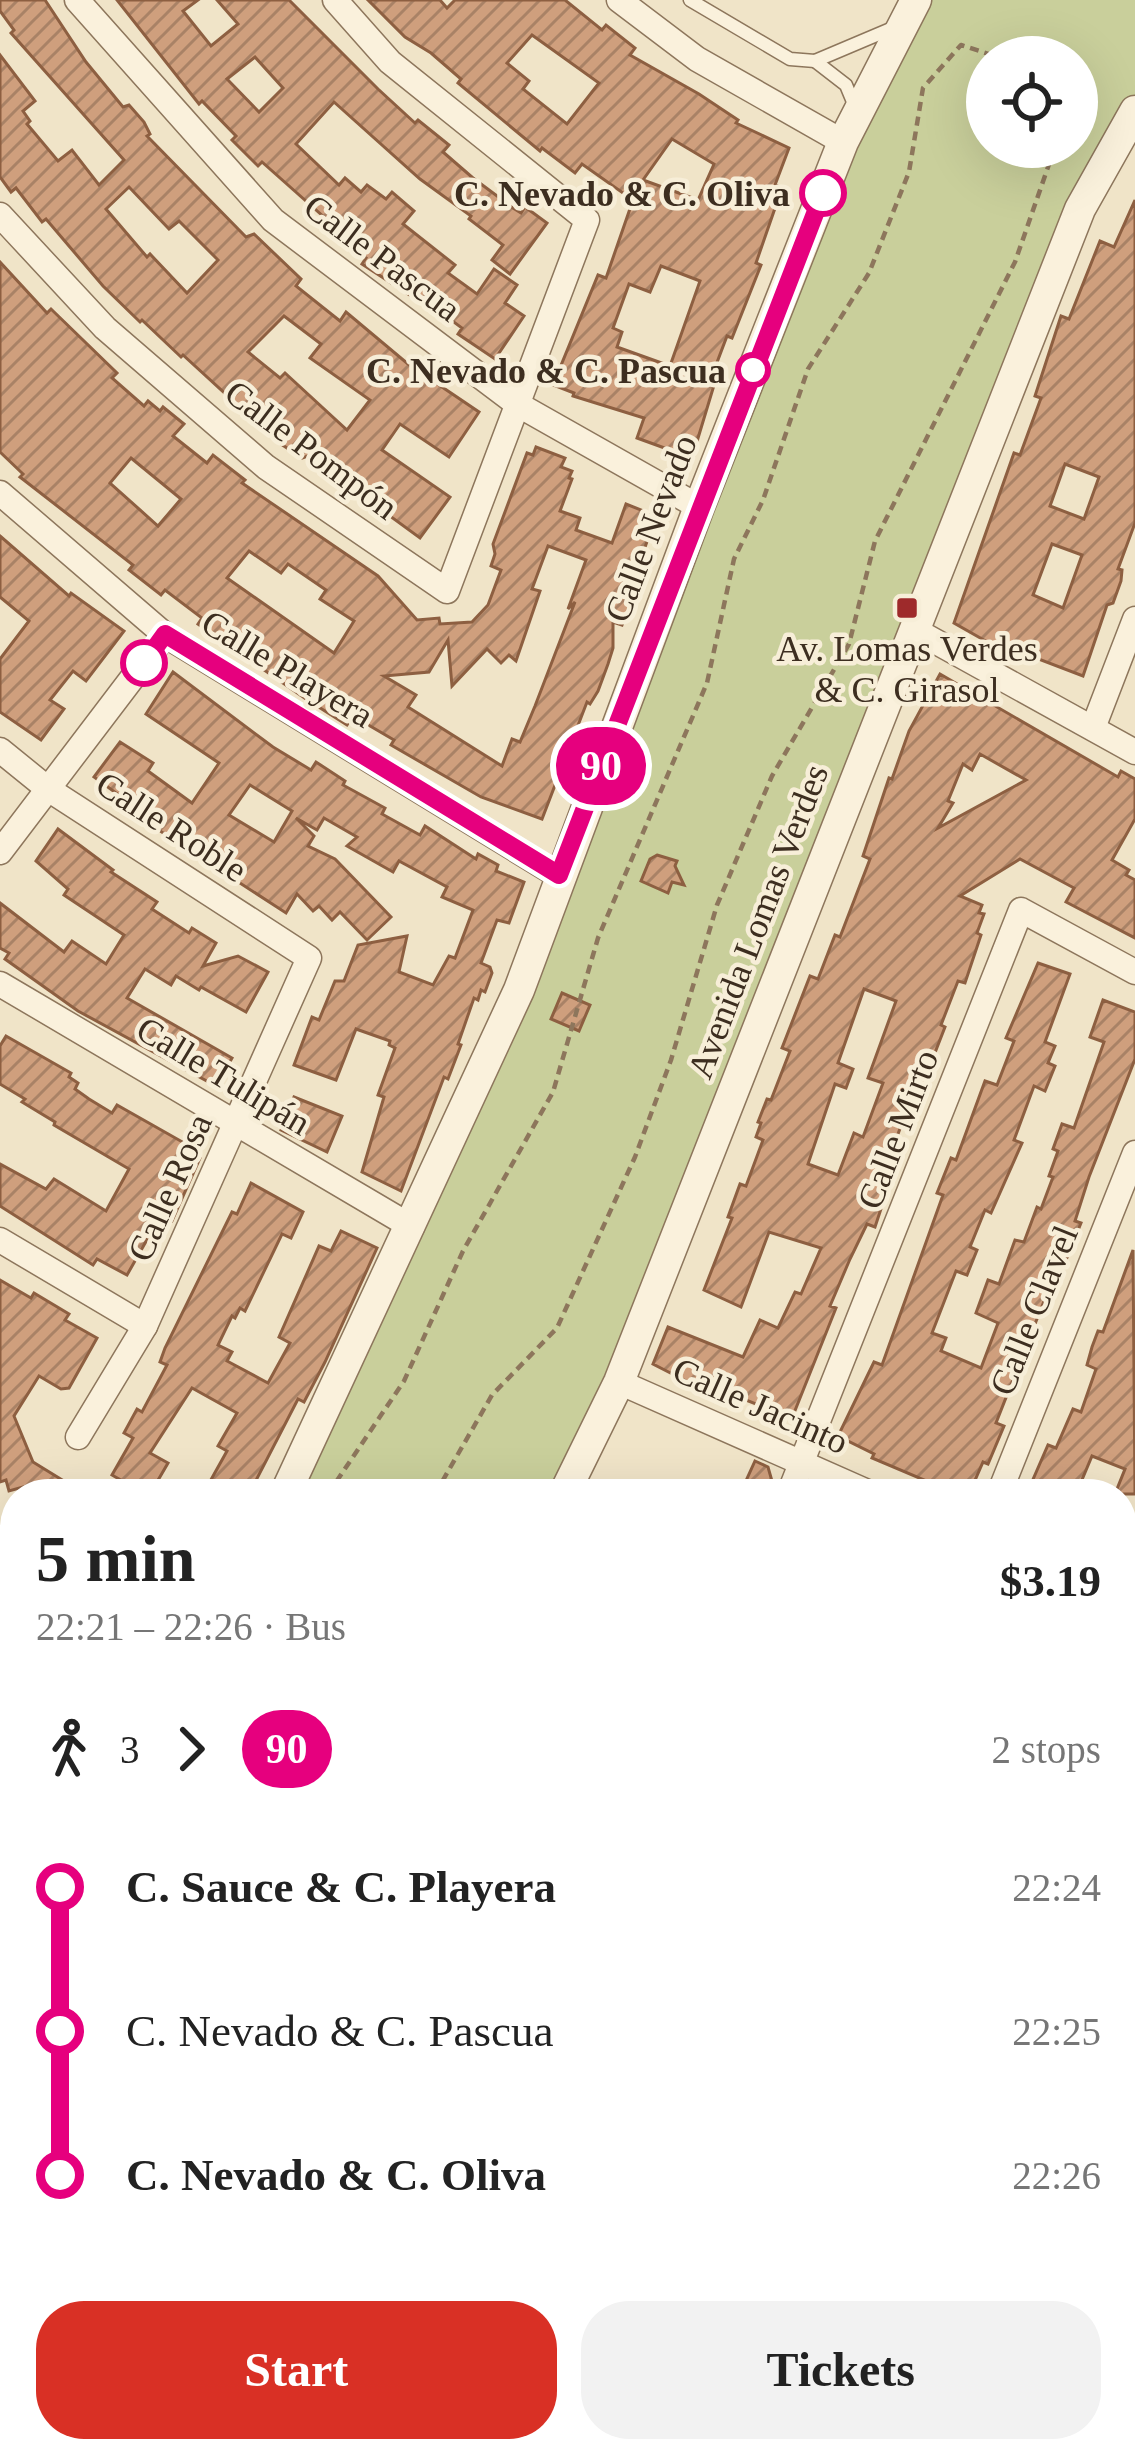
<!DOCTYPE html>
<meta charset="utf-8">
<style>
:root{--surface:#fff;--page:#f2f2f2;--text:#222;--muted:#767676;--accent:#d93025}
body{margin:0;font-family:Georgia,serif;background:var(--page);color:var(--text);height:100vh;display:flex;flex-direction:column;font-size:45px;white-space:nowrap}
*{box-sizing:border-box;margin:0}
p{font-size:39px;color:var(--muted)}
.icon{flex:none;width:66px;height:66px;fill:none;stroke:currentColor;stroke-width:2;stroke-linecap:round;stroke-linejoin:round}
.map{position:relative;flex:1;overflow:hidden}
.side{position:absolute;left:0px;top:1479px;width:1137px;height:984px;display:flex;flex-direction:column;background:var(--surface);border-radius:48px 48px 0 0;box-shadow:0 12px 48px #0002}
.side>*{flex:none}
.badge{padding:0 24px;border-radius:39px;font-size:42px;line-height:78px}
.fabs{position:absolute;left:966px;top:36px;display:grid;gap:24px}
.fabs a{display:grid;place-items:center;width:132px;height:132px;border-radius:50%;background:var(--surface);box-shadow:0 12px 48px #0002;font-size:60px}
.map>.badge{position:absolute;translate:-50% -50%;box-shadow:0 0 0 6px #fff}
.legs{display:flex;align-items:center;gap:18px;height:132px;padding:0 36px;font-size:39px}
.legs p{margin-inline-start:auto}
.headline{display:flex;align-items:center;justify-content:space-between;height:204px;padding:0 36px}
h1{font-size:66px;font-weight:800;line-height:90px}
.cta{display:flex;gap:24px;margin-top:auto;padding:24px 36px}
.cta a{flex:1;height:138px;border-radius:48px;background:var(--accent);color:#fff;font-size:48px;font-weight:800;line-height:138px;text-align:center}
.cta a+a{background:var(--page);color:var(--text)}
ul{padding:0 36px;list-style:none}
li{display:flex;align-items:center;gap:42px;height:144px;font-size:45px}
li i{display:grid;place-items:center;width:18px;height:100%;margin:0 15px;background:currentColor}
li i::after{content:'';width:30px;height:30px;margin:-15px;border:9px solid;border-radius:50%;background:var(--surface)}
li p{margin-inline-start:auto}
li:first-child i{background:linear-gradient(#0000 50%,currentColor 0)}
li:last-child i{background:linear-gradient(currentColor 50%,#0000 0)}
.map>svg:first-child{display:block}
.green{fill:#c9cf9b;fill-rule:evenodd}
.building{fill:url(#building-hatch);stroke:#8d5f41;stroke-width:3;fill-rule:evenodd}
.lines{fill:none;stroke-linecap:round;stroke-linejoin:round}
.service-casing{stroke:#8d765c;stroke-width:15}
.minor-casing{stroke:#8d765c;stroke-width:27}
.tertiary-casing{stroke:#8d765c;stroke-width:33}
.path{stroke:#8d765c;stroke-width:4.5;stroke-dasharray:9 6;stroke-linecap:butt}
.service{stroke:#faf1dc;stroke-width:12}
.minor{stroke:#faf1dc;stroke-width:24}
.tertiary{stroke:#faf1dc;stroke-width:30}
.line-1-casing{stroke:#fff;stroke-width:27}
.line-1{stroke:#e6007e;stroke-width:18}
.stop-1-dot{fill:#fff;stroke:#e6007e;stroke-width:6}
.poi-dot{fill:#9e2a2b;stroke:#f7eed8;stroke-width:4.5}
.labels{text-anchor:middle;stroke-width:9;stroke-linejoin:round;paint-order:stroke}
.stop-label{font-size:36px;font-weight:bold;fill:#3d2e20;stroke:#f7eed8;text-anchor:end}
.street-label{font-size:36px;fill:#3d2e20;stroke:#f7eed8}
.poi-label{font-size:36px;fill:#3d2e20;stroke:#f7eed8}
</style>
<div class="map">
<svg width="1135" height="2463" viewBox="0 0 1135 2463">
<defs>
<pattern id="building-hatch" width="6" height="6" patternUnits="userSpaceOnUse" patternTransform="scale(3)"><rect width="6" height="6" fill="#cf9f7d"/><path d="M-1 1l2-2M0 6l6-6M5 7l2-2" fill="none" stroke="#a98266"/></pattern>
</defs>
<rect width="100%" height="100%" fill="#f0e4c8"/>
<!-- green -->
<path class="green" d="M 916,0 L 1135,0 L 1135,111 L 564,1494 L 285,1494 L 412,1227 ZM 987,57 L 1077,57 L 1077,147 L 987,147 Z"/>
<!-- building -->
<g class="building">
<path d="M 0,0 L 45,0 L 86,62 L 123,107 L 129,105 L 144,122 L 150,134 L 147,136 L 246,237 L 254,234 L 301,279 L 296,286 L 340,321 L 346,312 L 408,364 L 479,412 L 449,457 L 400,424 L 382,450 L 450,497 L 420,538 L 308,456 L 302,458 L 278,442 L 183,355 L 181,357 L 142,320 L 140,322 L 103,286 L 46,219 L 42,222 L 16,188 L 11,192 L 0,177 L 0,55 L 35,101 L 23,111 L 30,121 L 27,124 L 58,161 L 72,150 L 99,185 L 124,160 L 11,33 L 14,30 L 0,11 ZM 129,187 L 169,229 L 179,221 L 218,260 L 187,293 L 150,254 L 147,257 L 106,209 ZM 284,316 L 321,344 L 310,358 L 370,400 L 347,430 L 285,373 L 280,378 L 248,352 Z"/>
<path d="M 117,0 L 198,0 L 183,11 L 211,46 L 238,24 L 217,0 L 289,0 L 378,89 L 415,123 L 418,120 L 449,145 L 443,152 L 473,178 L 513,208 L 521,213 L 525,207 L 547,223 L 510,274 L 492,260 L 503,245 L 469,219 L 471,216 L 420,179 L 334,102 L 296,144 L 339,185 L 345,178 L 361,192 L 367,185 L 386,199 L 392,192 L 414,211 L 403,224 L 455,265 L 448,273 L 477,294 L 494,269 L 517,285 L 505,303 L 524,316 L 495,359 L 458,334 L 462,328 L 427,302 L 416,299 L 362,264 L 366,258 L 359,253 L 361,250 L 262,162 L 258,166 L 232,140 L 236,136 L 202,101 L 199,104 ZM 255,57 L 283,88 L 259,112 L 227,79 Z"/>
<path d="M 368,0 L 440,0 L 447,8 L 455,0 L 565,0 L 602,30 L 606,25 L 635,48 L 630,55 L 699,94 L 738,120 L 736,123 L 789,148 L 775,185 L 782,188 L 756,263 L 761,265 L 732,338 L 727,336 L 710,381 L 715,382 L 692,458 L 637,438 L 644,418 L 573,396 L 574,393 L 553,385 L 598,275 L 606,278 L 633,200 L 582,164 L 575,173 L 542,148 L 540,151 L 458,83 L 461,79 L 431,53 L 405,37 ZM 532,35 L 599,83 L 567,124 L 523,89 L 529,81 L 507,63 ZM 672,139 L 714,164 L 698,200 L 643,180 ZM 661,266 L 700,281 L 670,366 L 617,347 L 622,332 L 613,328 L 629,284 L 650,292 Z"/>
<path d="M 1135,200 L 1135,523 L 1118,569 L 1122,570 L 1121,581 L 1113,603 L 1107,605 L 1083,676 L 1015,650 L 1012,656 L 954,623 L 1014,453 L 1020,455 L 1041,398 L 1035,396 L 1061,316 L 1069,319 L 1100,241 L 1114,247 ZM 1065,464 L 1099,477 L 1084,519 L 1050,506 ZM 1052,544 L 1082,555 L 1063,608 L 1033,595 Z"/>
<path d="M 0,262 L 47,313 L 51,309 L 117,373 L 112,378 L 144,406 L 148,401 L 160,411 L 163,407 L 184,424 L 173,436 L 207,463 L 213,455 L 245,480 L 242,483 L 378,576 L 417,620 L 439,618 L 440,624 L 472,622 L 488,605 L 501,570 L 491,566 L 495,554 L 493,544 L 527,453 L 533,455 L 536,447 L 565,458 L 561,467 L 572,471 L 569,478 L 572,479 L 560,511 L 580,518 L 576,530 L 612,543 L 626,504 L 656,516 L 638,567 L 641,568 L 629,615 L 626,614 L 622,625 L 613,622 L 613,648 L 608,664 L 598,691 L 590,704 L 587,702 L 542,819 L 481,797 L 391,745 L 394,740 L 353,716 L 347,725 L 306,699 L 198,624 L 202,618 L 165,590 L 161,595 L 129,570 L 133,565 L 20,477 L 23,474 L 0,452 ZM 131,458 L 181,499 L 158,526 L 110,483 ZM 548,546 L 586,560 L 568,609 L 575,602 L 535,706 L 520,742 L 512,739 L 502,766 L 408,707 L 416,695 L 384,676 L 429,672 L 448,640 L 452,686 L 487,649 L 501,663 L 509,655 L 516,661 L 540,591 L 532,589 ZM 249,551 L 281,573 L 288,564 L 326,590 L 320,599 L 354,621 L 334,653 L 227,578 Z"/>
<polygon points="0,536 69,596 71,593 124,631 86,681 73,671 50,700 64,709 41,740 0,712 0,659 29,621 0,597"/>
<path d="M 173,672 L 273,747 L 311,770 L 316,762 L 345,781 L 343,785 L 385,808 L 382,814 L 420,835 L 425,826 L 476,859 L 478,854 L 498,865 L 496,871 L 524,882 L 509,923 L 497,920 L 481,963 L 490,967 L 492,973 L 485,992 L 481,990 L 478,1000 L 474,998 L 458,1044 L 461,1045 L 448,1079 L 444,1077 L 401,1191 L 362,1172 L 384,1097 L 378,1095 L 395,1048 L 389,1045 L 390,1041 L 356,1029 L 336,1080 L 294,1065 L 312,1017 L 319,1020 L 335,981 L 344,981 L 358,945 L 407,936 L 399,972 L 433,985 L 449,956 L 455,958 L 473,910 L 442,897 L 447,887 L 399,861 L 393,872 L 347,846 L 357,837 L 324,818 L 317,830 L 296,818 L 314,836 L 308,846 L 335,859 L 391,917 L 367,940 L 340,912 L 332,920 L 319,906 L 313,911 L 297,894 L 286,913 L 134,814 L 138,809 L 94,777 L 120,742 L 153,763 L 148,771 L 192,803 L 219,763 L 146,714 ZM 250,785 L 292,811 L 274,842 L 229,815 Z"/>
<path d="M 940,674 L 1118,777 L 1121,771 L 1135,779 L 1135,819 L 1112,860 L 1129,870 L 1126,875 L 1135,880 L 1135,938 L 1066,902 L 1074,888 L 1020,859 L 960,896 L 982,905 L 979,913 L 984,914 L 977,933 L 981,935 L 965,983 L 958,981 L 941,1025 L 945,1027 L 931,1063 L 936,1065 L 922,1102 L 911,1098 L 893,1148 L 900,1151 L 875,1227 L 867,1224 L 850,1259 L 830,1306 L 836,1308 L 792,1418 L 723,1391 L 719,1401 L 693,1390 L 690,1383 L 653,1364 L 668,1327 L 743,1357 L 760,1320 L 778,1328 L 795,1292 L 801,1294 L 821,1248 L 769,1232 L 741,1307 L 704,1290 L 732,1218 L 728,1217 L 740,1184 L 746,1186 L 763,1140 L 756,1137 L 761,1123 L 758,1122 L 767,1099 L 771,1100 L 790,1051 L 782,1048 L 810,976 L 818,979 L 835,935 L 840,937 L 870,859 L 863,856 L 889,778 L 892,779 L 909,731 ZM 980,754 L 1026,780 L 938,828 L 953,803 L 948,801 L 963,764 L 972,770 ZM 864,989 L 896,1001 L 868,1078 L 883,1083 L 863,1137 L 854,1133 L 838,1175 L 808,1164 L 835,1084 L 846,1088 L 853,1069 L 838,1063 Z"/>
<polygon points="58,829 113,870 111,872 157,902 152,909 189,933 192,928 216,943 203,966 238,956 268,972 246,1012 201,987 199,990 176,976 171,985 145,969 127,998 232,1058 216,1086 78,1011 5,959 9,953 0,948 0,903 64,952 72,941 106,964 124,935 64,895 68,889 36,861"/>
<polygon points="657,855 677,861 675,866 684,885 672,882 668,893 641,881 650,859"/>
<polygon points="1038,963 1070,974 1045,1042 1055,1046 1048,1063 1055,1066 1045,1091 1034,1086 1014,1140 1022,1143 991,1213 985,1210 970,1247 977,1250 967,1275 956,1271 932,1333 946,1338 941,1351 981,1368 998,1323 976,1313 988,1280 999,1284 1015,1240 1024,1242 1037,1207 1041,1209 1053,1177 1049,1176 1058,1151 1053,1149 1062,1124 1074,1128 1104,1042 1090,1037 1103,1000 1135,1012 1135,1059 1089,1177 1075,1221 1081,1223 1066,1260 1061,1258 996,1423 1004,1426 988,1464 983,1462 969,1494 945,1494 927,1487 929,1482 872,1458 874,1454 838,1436 874,1362 882,1365 943,1195 937,1193 951,1158 956,1160 985,1081 997,1085 1014,1041 1006,1038"/>
<polygon points="562,993 590,1005 579,1031 551,1019"/>
<polygon points="6,1036 71,1073 69,1077 78,1083 75,1089 89,1099 112,1113 117,1105 186,1144 184,1148 200,1158 172,1221 161,1215 127,1275 97,1259 93,1265 0,1206 0,1164 46,1189 54,1179 106,1211 129,1169 54,1125 55,1122 22,1102 25,1099 0,1084 0,1046"/>
<polygon points="294,1097 342,1116 327,1152 281,1130"/>
<polygon points="251,1183 303,1212 291,1238 282,1234 245,1311 240,1308 235,1318 232,1316 218,1345 232,1352 227,1361 268,1383 290,1343 279,1337 319,1246 331,1251 341,1231 377,1248 325,1362 304,1402 298,1399 249,1494 203,1494 227,1451 218,1446 237,1413 192,1388 150,1453 168,1463 150,1494 145,1494 112,1475 133,1438 124,1433 137,1409 142,1412 167,1365 160,1362 165,1348 232,1212 237,1214"/>
<polygon points="1133,1250 1135,1494 1115,1494 1125,1469 1092,1456 1076,1494 1033,1494 1037,1486 1031,1484 1048,1445 1056,1448 1073,1409 1081,1412 1096,1369 1087,1365 1092,1347 1098,1331 1103,1332"/>
<polygon points="0,1280 31,1298 34,1293 69,1314 65,1320 97,1338 69,1388 61,1389 39,1376 14,1416 33,1462 85,1494 34,1494 41,1482 9,1491 6,1480 0,1482"/>
<polygon points="755,1461 768,1467 772,1481 765,1494 740,1494"/>
</g>
<g class="lines">
<defs>
<g id="service">
<polyline points="690,0 790,59 815,61 893,28"/>
<polyline points="815,61 846,85 856,109"/>
<polyline points="958,2448 970,2463"/>
</g>
<g id="minor">
<polyline points="77,0 273,220 517,404 699,507"/>
<polyline points="619,0 697,59 843,142"/>
<polyline points="0,215 105,328 266,467 447,591 587,220 390,62 335,0"/>
<polyline points="0,493 165,635 559,876"/>
<polyline points="913,629 1135,752"/>
<polyline points="1093,728 1135,619"/>
<polyline points="0,750 48,789 309,958 145,1326 78,1437"/>
<polyline points="0,852 165,635"/>
<polyline points="0,984 412,1227"/>
<polyline points="0,1240 145,1326"/>
<polyline points="619,1382 872,1494"/>
<polyline points="789,1494 1021,910 1135,972"/>
<polyline points="999,1494 1135,1153"/>
<polyline points="1122,1648 1135,1657"/>
<polyline points="0,1653 15,1670"/>
<polyline points="0,1845 15,1831"/>
<polyline points="1122,1955 1135,1971"/>
<polyline points="1122,2020 1135,2010"/>
<polyline points="0,2394 15,2379"/>
<polyline points="682,2448 695,2463"/>
<polyline points="196,2463 212,2448"/>
<polyline points="463,2463 478,2448"/>
</g>
<g id="tertiary">
<polyline points="285,1494 519,990 699,507 843,142 916,0"/>
<polyline points="564,1494 619,1382 1080,209 1135,111"/>
<polyline points="0,2117 15,2103"/>
<polyline points="1122,2255 1135,2245"/>
<polyline points="1122,2311 1135,2301"/>
<polyline points="848,2463 867,2448"/>
<polyline points="923,2463 943,2448"/>
</g>
</defs>
<!-- service casing -->
<use href="#service" class="service-casing"/>
<!-- minor casing -->
<use href="#minor" class="minor-casing"/>
<!-- tertiary casing -->
<use href="#tertiary" class="tertiary-casing"/>
<!-- path -->
<g class="path">
<polyline points="328,1494 404,1381 463,1251 553,1092 598,938 707,683 734,559 763,500 808,369 869,273 909,172 923,88 961,45 998,57"/>
<polyline points="435,1494 492,1395 557,1328 635,1157 671,1060 717,905 772,776 849,644 875,541 1015,262 1055,147"/>
</g>
<!-- service -->
<use href="#service" class="service"/>
<!-- minor -->
<use href="#minor" class="minor"/>
<!-- tertiary -->
<use href="#tertiary" class="tertiary"/>
</g>
<g class="lines">
<defs>
<polyline id="line-1" points="144,663 165,634 559,875 823,193"/>
</defs>
<!-- line-1 casing -->
<use href="#line-1" class="line-1-casing"/>
<!-- line-1 -->
<use href="#line-1" class="line-1"/>
</g>
<!-- markers -->
<g class="stop-1-dot">
<circle cx="823" cy="193" r="21"/>
<circle cx="753" cy="370" r="15"/>
<circle cx="144" cy="663" r="21"/>
</g>
<rect class="poi-dot" x="895" y="596" width="24" height="24" rx="6"/>
<g class="labels">
<!-- stop labels -->
<g class="stop-label">
<text x="790" y="206">C. Nevado &amp; C. Oliva</text>
<text x="726" y="383">C. Nevado &amp; C. Pascua</text>
</g>
<!-- street labels -->
<g class="street-label">
<text transform="translate(383 257) rotate(37)" y="13">Calle Pascua</text>
<text transform="translate(312 449) rotate(37)" y="13">Calle Pompón</text>
<text transform="translate(650 528) rotate(-69)" y="13">Calle Nevado</text>
<text transform="translate(288 668) rotate(31)" y="13">Calle Playera</text>
<text transform="translate(172 826) rotate(33)" y="13">Calle Roble</text>
<text transform="translate(757 921) rotate(-69)" y="13">Avenida Lomas Verdes</text>
<text transform="translate(224 1075) rotate(31)" y="13">Calle Tulipán</text>
<text transform="translate(897 1129) rotate(-69)" y="13">Calle Mirto</text>
<text transform="translate(169 1187) rotate(-66)" y="13">Calle Rosa</text>
<text transform="translate(1033 1310) rotate(-68)" y="13">Calle Clavel</text>
<text transform="translate(761 1405) rotate(24)" y="13">Calle Jacinto</text>
</g>
<!-- poi labels -->
<g class="poi-label">
<text x="907" y="661">Av. Lomas Verdes<tspan x="907" dy="41">&amp; C. Girasol</tspan></text>
</g>
</g>
</svg>
<div class="fabs">
<a><svg class="icon" aria-label="locate" viewBox="0 0 24 24"><circle cx="12" cy="12" r="6"/><path d="M12 2v4M12 18v4M2 12h4M18 12h4"/></svg></a>
</div>
<b class="badge" style="left:601px;top:766px;background:#e6007e;color:#fff">90</b>
<section class="side">
<div class="headline"><div><h1>5 min</h1><p>22:21 – 22:26 · Bus</p></div><b>$3.19</b></div>
<div class="legs"><svg class="icon" aria-label="walk" viewBox="0 0 24 24"><circle cx="13" cy="4" r="2"/><path d="M13 8l-2 6 4 7M11 14l-3 7M7 12l3-4h3l4 4"/></svg>3<svg class="icon" aria-label="forward" viewBox="0 0 24 24"><path d="M9 5l7 7-7 7"/></svg><b class="badge" style="background:#e6007e;color:#fff">90</b><p>2 stops</p></div>
<ul>
<li><i style="color:#e6007e"></i><b>C. Sauce &amp; C. Playera</b><p>22:24</p></li>
<li><i style="color:#e6007e"></i><span>C. Nevado &amp; C. Pascua</span><p>22:25</p></li>
<li><i style="color:#e6007e"></i><b>C. Nevado &amp; C. Oliva</b><p>22:26</p></li>
</ul>
<div class="cta"><a>Start</a><a>Tickets</a></div>
</section>
</div>
